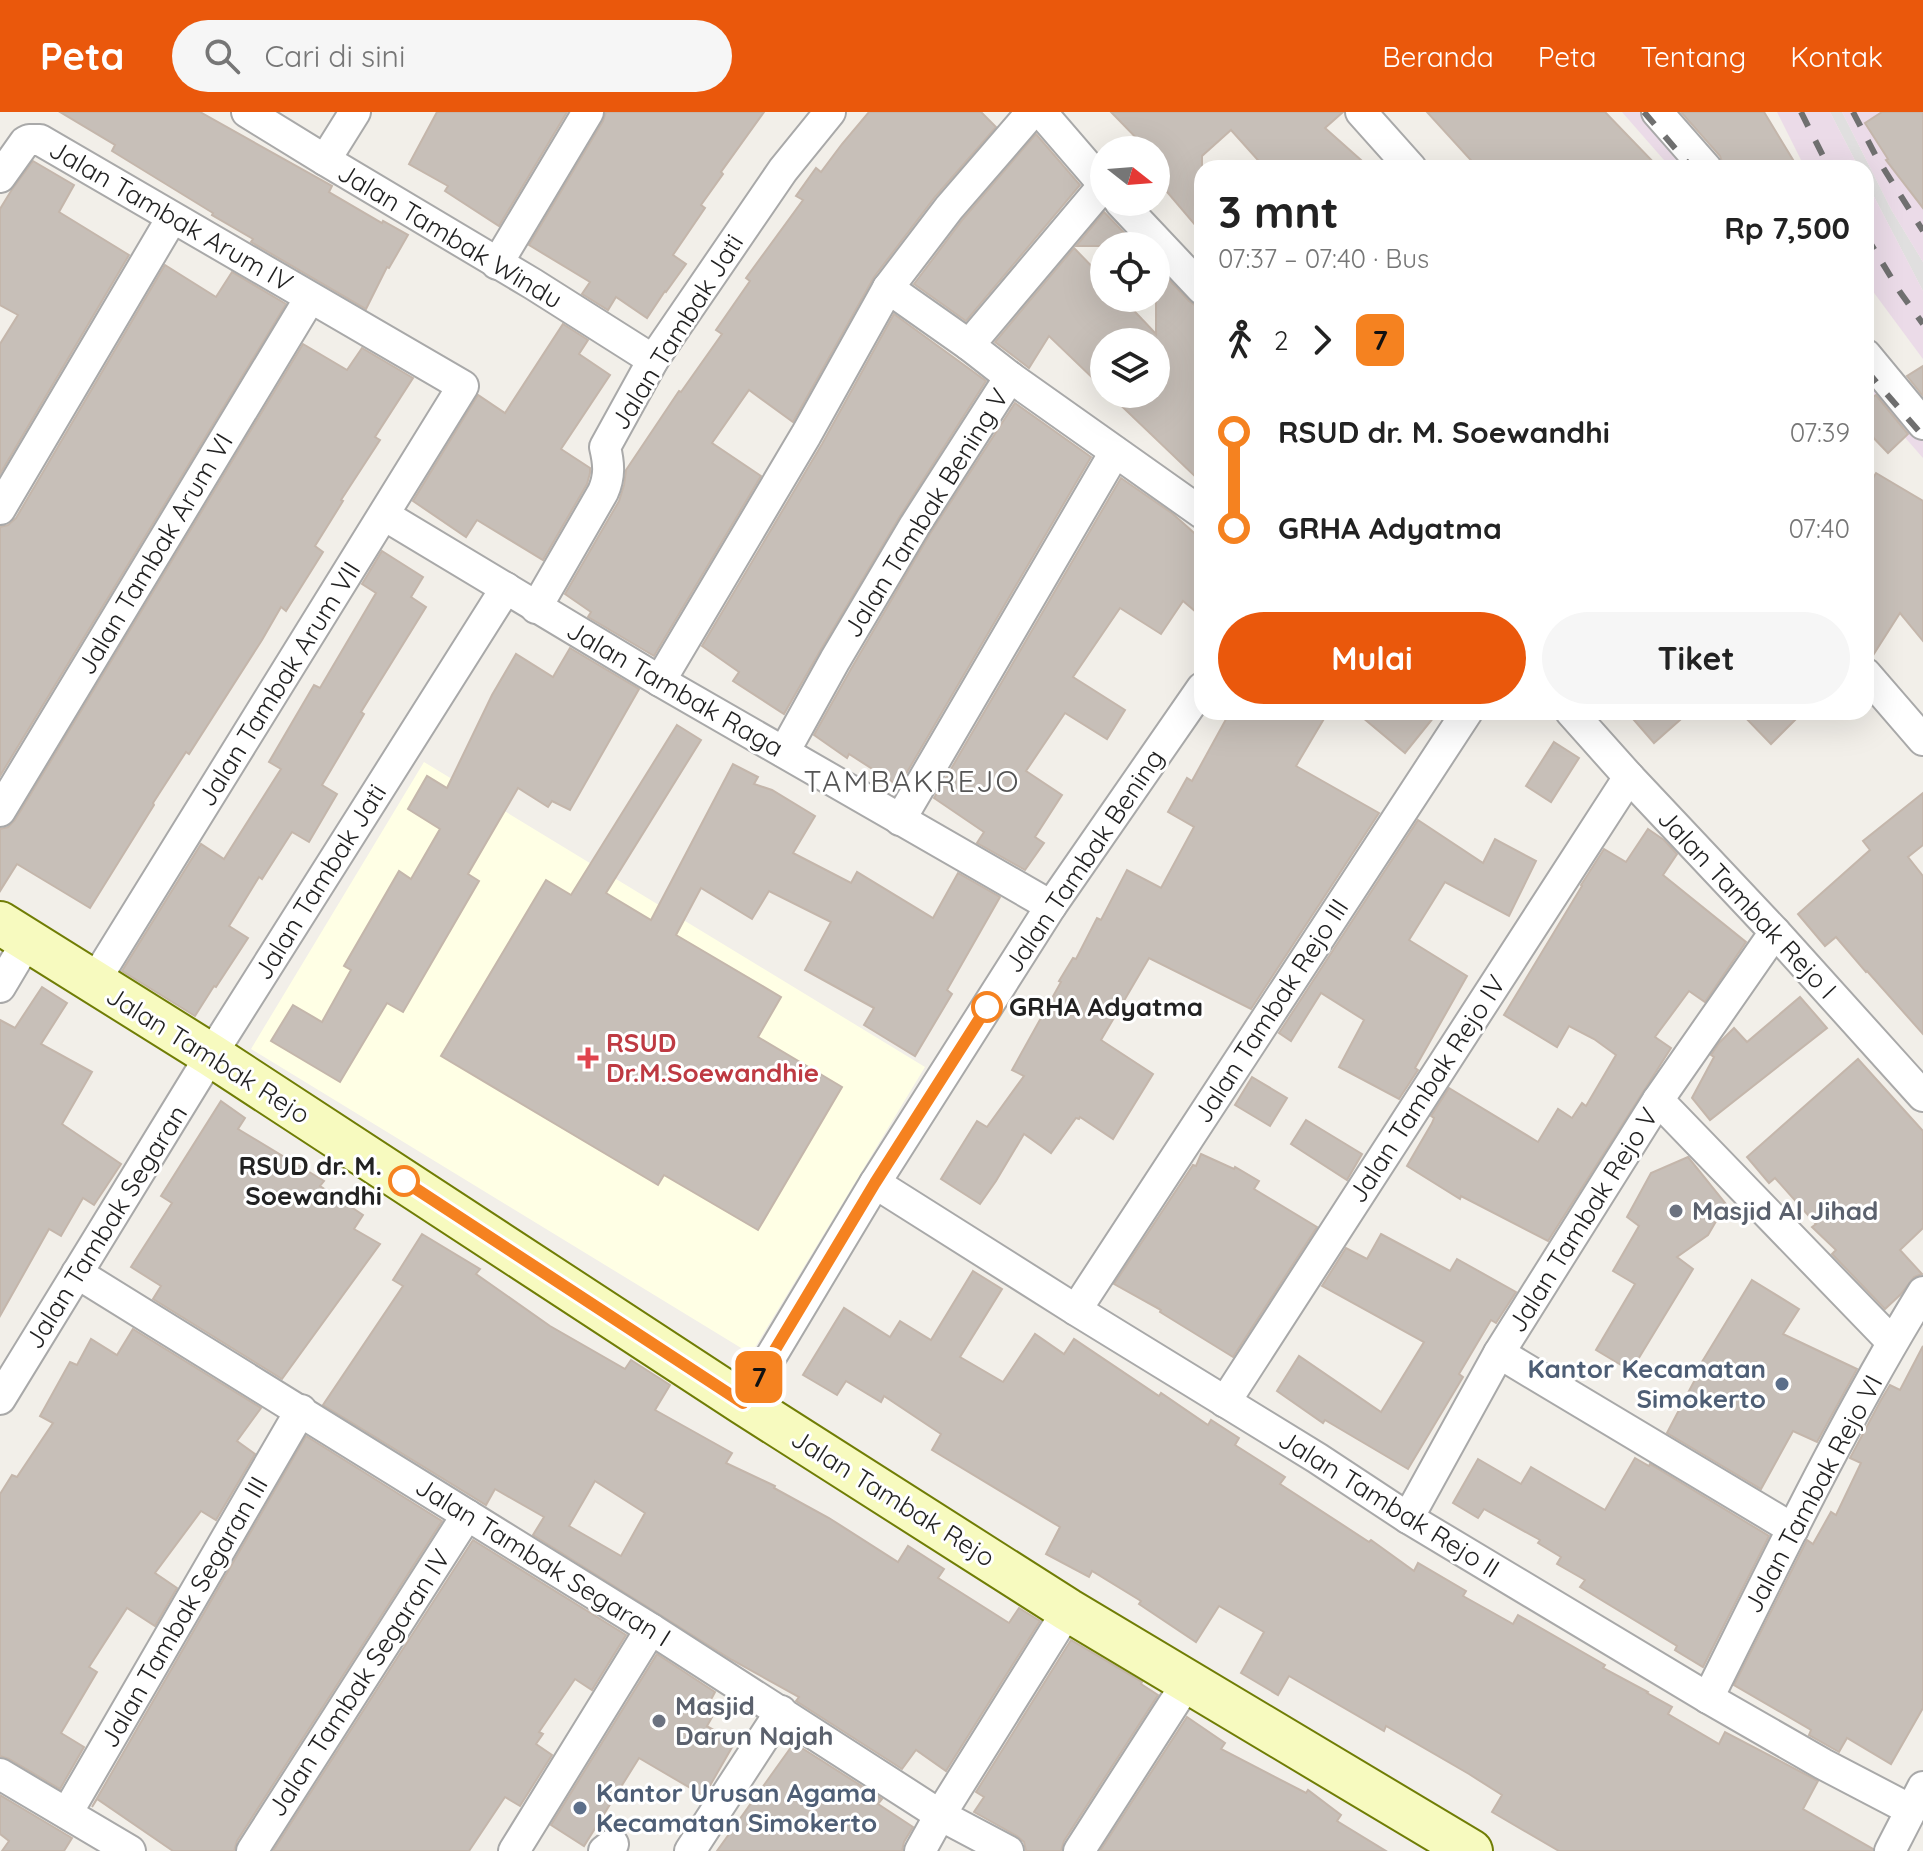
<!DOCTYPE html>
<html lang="id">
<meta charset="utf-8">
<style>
:root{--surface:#fff;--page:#f6f6f6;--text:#222;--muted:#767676;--accent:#ea580c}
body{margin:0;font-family:Quicksand,sans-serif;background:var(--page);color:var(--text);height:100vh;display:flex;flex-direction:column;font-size:30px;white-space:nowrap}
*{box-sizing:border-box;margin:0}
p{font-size:26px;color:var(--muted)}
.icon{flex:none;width:44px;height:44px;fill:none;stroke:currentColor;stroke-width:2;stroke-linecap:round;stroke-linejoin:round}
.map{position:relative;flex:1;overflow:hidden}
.side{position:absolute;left:1194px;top:48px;width:680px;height:560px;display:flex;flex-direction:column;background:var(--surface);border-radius:24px;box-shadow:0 8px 32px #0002}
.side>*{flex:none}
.badge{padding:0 16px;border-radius:12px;font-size:28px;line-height:52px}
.needle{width:52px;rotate:107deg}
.tools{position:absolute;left:1090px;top:24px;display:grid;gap:16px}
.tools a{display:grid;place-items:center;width:80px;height:80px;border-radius:50%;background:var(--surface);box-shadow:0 8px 32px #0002;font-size:40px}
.map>.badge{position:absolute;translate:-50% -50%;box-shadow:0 0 0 4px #fff}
.legs{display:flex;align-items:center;gap:12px;height:88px;padding:0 24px;font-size:26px}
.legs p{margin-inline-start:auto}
.head{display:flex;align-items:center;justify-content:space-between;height:136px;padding:0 24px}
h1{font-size:44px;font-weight:700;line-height:60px}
.action{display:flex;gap:16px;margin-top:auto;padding:16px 24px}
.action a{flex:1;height:92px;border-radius:48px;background:var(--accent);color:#fff;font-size:32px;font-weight:700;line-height:92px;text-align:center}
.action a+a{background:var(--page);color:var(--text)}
ul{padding:0 24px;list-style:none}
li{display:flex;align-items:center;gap:28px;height:96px;font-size:30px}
li i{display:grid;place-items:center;width:12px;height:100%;margin:0 10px;background:currentColor}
li i::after{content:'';width:20px;height:20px;margin:-10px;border:6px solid;border-radius:50%;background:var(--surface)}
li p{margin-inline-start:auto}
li:first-child i{background:linear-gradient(#0000 50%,currentColor 0)}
li:last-child i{background:linear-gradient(currentColor 50%,#0000 0)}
header{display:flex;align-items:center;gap:48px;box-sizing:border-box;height:112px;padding:0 40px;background:var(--accent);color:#fff}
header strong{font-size:38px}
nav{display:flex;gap:44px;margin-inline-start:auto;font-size:28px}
.search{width:560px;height:72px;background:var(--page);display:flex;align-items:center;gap:20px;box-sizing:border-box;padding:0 28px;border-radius:44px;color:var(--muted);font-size:30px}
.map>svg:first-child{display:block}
.residential{fill:#e0dfdf}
.industrial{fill:#ebdbe8}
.education{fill:#ffffe5}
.building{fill:#c7bfb8;stroke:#c4b6ab;stroke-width:2;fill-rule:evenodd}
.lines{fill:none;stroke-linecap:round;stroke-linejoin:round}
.street-casing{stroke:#a9a9a9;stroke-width:34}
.secondary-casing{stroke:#707d05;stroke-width:46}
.street{stroke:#fff;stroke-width:30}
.secondary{stroke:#f7fabf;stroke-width:42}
.rail{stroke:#707070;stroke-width:6;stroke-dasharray:16 16;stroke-linecap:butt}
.line-1-casing{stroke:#fff;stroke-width:18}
.line-1{stroke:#f58220;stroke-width:12}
.stop-1-dot{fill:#fff;stroke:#f58220;stroke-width:4}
.health-dot{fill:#e0444e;stroke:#fff;stroke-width:3}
.worship-dot{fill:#6b7280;stroke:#fff;stroke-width:3}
.service-dot{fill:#5c6f8a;stroke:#fff;stroke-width:3}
.labels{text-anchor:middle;stroke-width:6;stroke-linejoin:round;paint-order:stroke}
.street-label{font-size:26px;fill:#222;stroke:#fff}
.stop-label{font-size:26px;font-weight:bold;fill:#222;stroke:#fff;text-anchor:start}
.health-label{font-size:26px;font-weight:bold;fill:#be3a42;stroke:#fff;text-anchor:start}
.worship-label{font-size:26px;font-weight:bold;fill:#5b616d;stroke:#fff;text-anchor:start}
.service-label{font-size:26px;font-weight:bold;fill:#4e5e75;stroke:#fff;text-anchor:end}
.quarter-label{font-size:30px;letter-spacing:2px;fill:#555;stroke:#fff}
</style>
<header>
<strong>Peta</strong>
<div class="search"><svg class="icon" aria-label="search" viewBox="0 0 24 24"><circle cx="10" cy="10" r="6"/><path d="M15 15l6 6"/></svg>Cari di sini</div>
<nav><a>Beranda</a><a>Peta</a><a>Tentang</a><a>Kontak</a></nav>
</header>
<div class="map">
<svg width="1923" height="1739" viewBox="0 0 1923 1739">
<rect width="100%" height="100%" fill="#f2efe9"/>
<!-- residential -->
<polygon class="residential" points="1830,0 1842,0 1892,99 1923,150 1923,179 1866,69 1866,56 1859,56"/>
<!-- industrial -->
<g class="industrial">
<polygon points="1622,0 1654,0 1702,56 1671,56"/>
<polygon points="1777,0 1830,0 1859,56 1805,56"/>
<polygon points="1842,0 1886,0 1923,71 1923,150 1892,99"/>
<polygon points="1866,69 1923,179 1923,247 1866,170"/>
<polygon points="1866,248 1923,316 1923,346 1866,281"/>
</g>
<!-- education -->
<polygon class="education" points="424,650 925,955 751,1242 251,937"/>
<!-- building -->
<g class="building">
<polygon points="60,0 200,0 332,74 329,80 382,111 383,109 408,123 389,156 387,155 366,197 251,130 253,127 212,103 213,101 112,39 115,33"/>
<polygon points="437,0 567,0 499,114 445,79 448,74 409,52"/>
<polygon points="606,0 764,0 721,60 723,62 701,93 705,96 673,143 686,152 666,180 665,179 647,206 616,185 608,198 582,182 590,170 529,133 603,9"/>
<polygon points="869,0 981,0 996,15 935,85 874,165 793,310 749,278 712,331 761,364 654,544 588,505 591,500 565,482 619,389 624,373 626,358 679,279 681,280 722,222 716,218 750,169 746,166 803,88 796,84 816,56 821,60 842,32"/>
<polygon points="1111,0 1343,0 1325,16 1370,56 1265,56 1231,18 1202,44 1202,121 1156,67 1156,38 1148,38"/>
<polygon points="1427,0 1605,0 1659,56 1478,56"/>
<polygon points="1681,0 1764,0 1798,56 1724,56 1720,44"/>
<polygon points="1882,0 1923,0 1923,96 1886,48 1888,47 1865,11"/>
<polygon points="1036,22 1080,73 966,209 914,172 963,107"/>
<polygon points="33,49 74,73 59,100 129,143 0,362 0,232 18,203 0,193 0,97 11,79"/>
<polygon points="1104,100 1106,102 1137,134 1076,134"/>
<polygon points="1074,136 1104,167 1104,186 1122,186 1156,222 1156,154 1189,189 1196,194 1202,194 1202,371 1109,282 1156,282 1156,230 1104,230 1104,277 1049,224 1029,256 995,230"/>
<polygon points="165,153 216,185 232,160 286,192 0,664 0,415 8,413 16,406"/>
<polygon points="894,202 986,269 900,404 820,539 784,602 733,569 739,560 702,534 822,332"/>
<polygon points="563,212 588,228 579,242 610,263 561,337 590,356 590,361 587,372 543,448 477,408 466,425 413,389 478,283 505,301"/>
<polygon points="303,232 347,258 362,236 413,266 375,325 380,328 341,388 343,389 315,434 323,440 286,499 281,495 262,528 189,642 186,640 153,691 154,693 90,796 17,752 0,779 0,717 8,715 15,708"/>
<polygon points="1923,254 1923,284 1907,264"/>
<polygon points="1876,283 1908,322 1888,341 1866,318 1866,289"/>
<polygon points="1015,291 1091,345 899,674 849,642 847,646 814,623 851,557 930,422"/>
<polygon points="1876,361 1923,389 1923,529 1900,501 1872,545 1866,544 1866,378"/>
<polygon points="1121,366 1173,402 1202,428 1202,505 1183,489 1161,522 1120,496 1073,565 1125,598 1107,627 1065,601 1026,659 1062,683 1035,725 1044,731 1025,758 977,731 984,720 934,686"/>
<polygon points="382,439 423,465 411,485 426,495 361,600 364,602 322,673 337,682 309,730 292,720 262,767 259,765 229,814 248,826 216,875 214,874 195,904 122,859 201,732 224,747 281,657 269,650 314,573 320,576 376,481 362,472"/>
<polygon points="570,536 639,577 570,698 552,689 548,695 518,676 468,762 479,769 403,900 387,891 340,970 271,929 293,893 322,910 351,858 344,854 399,759 411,767 440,717 408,697 427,664 447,676 492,583 516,542 553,565"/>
<polygon points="1230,600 1328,600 1296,654 1379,701 1251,897 1149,846 1101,928 1153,962 1113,1027 1080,1005 1079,1007 1076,1006 1051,1041 1024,1022 996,1069 980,1092 941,1067 977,1009 987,1015 1024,964 1012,958 1061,870 1059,869 1073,846 1076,847 1097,806 1101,808 1127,758 1161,776 1194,715 1168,700 1187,666 1192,669"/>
<polygon points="1356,600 1438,600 1405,641"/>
<polygon points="1627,600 1689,600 1654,631"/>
<polygon points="1740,600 1803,600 1771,632"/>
<polygon points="677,613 701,628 606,781 651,808 733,652 758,665 754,672 772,678 815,704 793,741 851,771 857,760 933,806 958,761 1000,785 947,878 952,882 915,944 864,913 874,896 805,858 831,810 769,779 752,807 701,776 676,823 781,885 758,925 842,975 758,1118 664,1063 658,1073 441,944 546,768 571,783"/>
<polygon points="1554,630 1579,646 1551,690 1526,674"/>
<polygon points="1923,681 1923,733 1908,745 1923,764 1923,922 1867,859 1866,860 1836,825 1825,834 1798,802 1870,738 1863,729"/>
<polygon points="1418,708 1483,751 1495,727 1536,749 1509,804 1445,770 1409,828 1467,864 1415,956 1418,958 1399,987 1339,955 1364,908 1321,881 1291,929 1279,921"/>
<polygon points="1648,717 1664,728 1677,742 1663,763 1746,830 1705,890 1689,879 1655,925 1671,936 1548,1129 1461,1084 1460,1087 1407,1054 1432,1011 1434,1006 1431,1004 1449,976 1538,1030 1558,997 1572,1006 1582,991 1586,994 1616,943 1594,927 1569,914 1557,935 1504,903 1582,774 1581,773 1604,737 1626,750"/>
<polygon points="42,875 67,891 41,932 92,960 62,1012 121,1052 94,1093 83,1086 61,1124 49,1117 0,1204 0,908 15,916"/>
<polygon points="1800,885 1827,916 1710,1008 1692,986 1714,945 1711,943 1719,931 1734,916 1747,930"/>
<polygon points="1858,947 1923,1019 1923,1116 1900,1138 1922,1162 1914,1165 1900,1183 1885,1197 1832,1142 1836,1138 1812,1115 1816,1112 1775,1066 1769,1071 1747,1045"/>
<polygon points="1252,965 1287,986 1270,1014 1235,993"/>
<polygon points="221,989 245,1006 238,1017 324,1069 320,1074 363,1103 354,1117 380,1132 282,1267 153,1187 161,1174 131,1155 172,1091 161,1084"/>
<polygon points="1306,1008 1362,1042 1347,1068 1291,1032"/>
<polygon points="1201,1042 1234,1057 1235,1055 1259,1069 1254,1077 1317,1115 1233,1245 1160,1200 1161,1198 1114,1172 1193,1053 1196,1054"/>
<polygon points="1688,1045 1726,1092 1708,1123 1677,1145 1693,1157 1631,1259 1596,1238 1635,1172 1613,1159 1639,1114 1627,1105 1651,1061"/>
<path d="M 422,1122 L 480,1157 L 476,1162 L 550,1214 L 625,1257 L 631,1248 L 670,1273 L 655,1298 L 732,1341 L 726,1351 L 775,1374 L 774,1376 L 829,1406 L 898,1450 L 908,1434 L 944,1457 L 938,1466 L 1009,1511 L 1019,1496 L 1040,1509 L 946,1659 L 916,1638 L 902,1657 L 796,1589 L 799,1585 L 732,1548 L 533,1423 L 544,1405 L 495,1377 L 486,1393 L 323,1293 L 403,1174 L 393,1168 ZM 595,1369 L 645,1401 L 621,1444 L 569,1414 Z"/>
<polygon points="1381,1122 1450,1159 1457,1147 1516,1180 1496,1211 1491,1208 1459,1262 1463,1265 1408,1357 1325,1308 1323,1311 1277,1279 1299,1244 1381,1300 1424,1230 1322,1174 1346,1136 1367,1147"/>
<polygon points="973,1159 1002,1177 960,1245 1003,1270 1035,1222 1064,1242 1074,1227 1159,1284 1161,1281 1208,1313 1211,1308 1239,1326 1235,1333 1285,1365 1280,1372 1369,1430 1371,1428 1414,1459 1418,1451 1466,1479 1463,1484 1513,1512 1518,1503 1605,1553 1603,1556 1648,1580 1647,1581 1672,1595 1668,1602 1719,1632 1725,1620 1818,1669 1803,1697 1873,1737 1872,1739 1559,1739 1492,1700 1502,1683 1469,1662 1386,1614 1384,1619 1289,1564 1278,1583 1241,1561 1264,1520 1219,1494 1196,1530 1139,1492 1141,1489 1092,1459 1089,1465 1046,1442 1060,1415 932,1338 941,1322 884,1284 881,1290 846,1269 837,1283 803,1263 844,1196 890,1225 900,1209 931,1228"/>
<polygon points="1752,1168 1799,1197 1783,1222 1857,1257 1817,1330 1793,1319 1761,1377 1667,1321 1699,1260 1697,1258"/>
<polygon points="133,1217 261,1296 237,1329 255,1342 216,1408 201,1399 155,1461 177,1476 155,1514 127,1496 89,1555 97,1560 61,1621 84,1635 60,1677 9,1647 0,1644 0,1382 12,1363 17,1365 53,1311 40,1304 70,1250 77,1253 91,1227 117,1243"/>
<polygon points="1923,1234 1923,1596 1891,1652 1847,1626 1839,1640 1809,1623 1811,1618 1734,1573 1807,1428 1813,1432 1831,1400 1836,1403 1861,1351 1850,1346 1881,1288 1890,1273 1900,1278"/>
<polygon points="306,1324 442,1409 237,1729 234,1739 173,1739 97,1687 92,1695"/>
<polygon points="1635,1346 1649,1354 1650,1352 1769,1424 1703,1555 1675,1538 1677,1534 1580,1475 1585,1468 1557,1452 1561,1445 1538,1431 1540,1428 1484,1397 1478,1406 1453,1391 1478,1347 1521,1372 1531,1355 1605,1398"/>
<polygon points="473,1428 626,1523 592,1578 575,1567 539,1620 543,1622 536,1632 552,1643 520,1694 505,1685 469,1739 273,1739"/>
<polygon points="1071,1528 1142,1570 1141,1572 1158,1583 1064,1729 1061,1739 1026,1739 1024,1730 1017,1724 974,1700 984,1685 976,1680"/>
<polygon points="657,1542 715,1580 708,1593 716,1598 707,1614 735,1630 704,1684 639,1646 584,1734 551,1713"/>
<polygon points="1187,1605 1225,1631 1221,1637 1306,1681 1308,1678 1341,1703 1337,1709 1386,1739 1100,1739"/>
<polygon points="794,1631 882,1687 878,1692 913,1715 904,1730 902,1739 717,1739"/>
<polygon points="0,1683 72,1726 64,1739 2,1739 9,1729 0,1722"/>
</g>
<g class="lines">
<defs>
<g id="street">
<polyline points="247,0 325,48 533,172 653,248"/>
<polyline points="1041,0 1104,73"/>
<polyline points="1361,0 1411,56"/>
<polyline points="1657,0 1706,56"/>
<polyline points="325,48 355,0"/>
<polyline points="0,65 25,30 29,28 40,28 463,274 94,870"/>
<polyline points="1120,90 1202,177"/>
<polyline points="497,152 588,0"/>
<polyline points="888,176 969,233"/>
<polyline points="1866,243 1923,312"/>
<polyline points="1010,265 1202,401"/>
<polyline points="0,397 172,106"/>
<polyline points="384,403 660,569 1051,794"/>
<path d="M 536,496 L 603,380 C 610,364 609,352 605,335 L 653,248 L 783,58 L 830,0"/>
<polyline points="1866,562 1923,628"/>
<polyline points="660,569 806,323 888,176 949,96 1032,0"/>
<polyline points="1571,600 1629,665 1775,820 1923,984"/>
<polyline points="784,640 835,548 915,413 1010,265 969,233 1104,73"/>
<polyline points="0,699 310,186"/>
<polyline points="900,708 1115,340"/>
<polyline points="0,875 28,828"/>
<polyline points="1658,988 1892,1230"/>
<polyline points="875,1071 1076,1198 1317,1346 1408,1406 1708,1586 1823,1652 1911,1698"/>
<polyline points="77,1161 651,1517 940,1703 1008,1739"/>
<polyline points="1076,1198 1467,600"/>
<polyline points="1499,1241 1793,1417"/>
<polyline points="0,1287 211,943 506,476"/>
<polyline points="1225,1290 1629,665"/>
<polyline points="743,1291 875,1071 1051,794 1202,576"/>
<polyline points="1408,1406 1499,1241 1658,988 1775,820"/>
<path d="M 1708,1586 C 1776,1450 1843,1310 1923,1180"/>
<polyline points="0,1662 130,1739"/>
<polyline points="67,1701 301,1298"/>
<polyline points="252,1739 467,1403"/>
<polyline points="514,1739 651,1517"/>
<polyline points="604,1739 613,1732"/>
<polyline points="690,1739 781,1599"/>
<polyline points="920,1739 940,1703 1068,1498"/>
<polyline points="1079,1739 1187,1571"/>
<polyline points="1890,1739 1923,1675"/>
</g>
<polyline id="secondary" points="0,811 211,943 743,1291 1068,1498 1471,1739"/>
</defs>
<!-- street casing -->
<use href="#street" class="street-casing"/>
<!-- secondary casing -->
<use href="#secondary" class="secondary-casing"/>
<!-- street -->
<use href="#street" class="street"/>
<!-- secondary -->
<use href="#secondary" class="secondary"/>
<!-- rail -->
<g class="rail">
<polyline points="1644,0 1692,56"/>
<polyline points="1801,0 1829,56"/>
<polyline points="1853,0 1877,46 1923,119"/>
<polyline points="1866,124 1900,180 1923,212"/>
<polyline points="1866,258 1923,324"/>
</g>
</g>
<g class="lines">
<defs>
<polyline id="line-1" points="404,1069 743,1291 875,1071 987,895"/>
</defs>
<!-- line-1 casing -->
<use href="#line-1" class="line-1-casing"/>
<!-- line-1 -->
<use href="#line-1" class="line-1"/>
</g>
<!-- markers -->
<g class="stop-1-dot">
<circle cx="987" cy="895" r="14"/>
<circle cx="404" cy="1069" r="14"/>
</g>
<path class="health-dot" d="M584 934h8v8h8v8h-8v8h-8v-8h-8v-8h8z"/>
<g class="worship-dot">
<circle cx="1676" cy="1099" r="8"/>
<circle cx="659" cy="1609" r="8"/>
</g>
<g class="service-dot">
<circle cx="1782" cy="1272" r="8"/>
<circle cx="580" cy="1696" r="8"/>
</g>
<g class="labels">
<!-- street labels -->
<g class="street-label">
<text transform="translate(171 104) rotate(30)" y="9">Jalan Tambak Arum IV</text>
<text transform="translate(450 124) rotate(31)" y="9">Jalan Tambak Windu</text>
<text transform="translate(677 220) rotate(-58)" y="9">Jalan Tambak Jati</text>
<text transform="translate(926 401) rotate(-58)" y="9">Jalan Tambak Bening V</text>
<text transform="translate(155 442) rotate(-59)" y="9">Jalan Tambak Arum VI</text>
<text transform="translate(279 572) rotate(-58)" y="9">Jalan Tambak Arum VII</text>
<text transform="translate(675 577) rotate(30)" y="9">Jalan Tambak Raga</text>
<text transform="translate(1084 749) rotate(-56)" y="9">Jalan Tambak Bening</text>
<text transform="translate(320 770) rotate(-58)" y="9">Jalan Tambak Jati</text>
<text transform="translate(1747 792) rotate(47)" y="9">Jalan Tambak Rejo I</text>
<text transform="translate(1271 899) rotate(-57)" y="9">Jalan Tambak Rejo III</text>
<text transform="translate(208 943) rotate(32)" y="9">Jalan Tambak Rejo</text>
<text transform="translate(1427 977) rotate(-57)" y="9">Jalan Tambak Rejo IV</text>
<text transform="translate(1583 1108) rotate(-58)" y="9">Jalan Tambak Rejo V</text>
<text transform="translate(106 1115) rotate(-58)" y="9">Jalan Tambak Segaran</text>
<text transform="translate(1813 1382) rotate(-62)" y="9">Jalan Tambak Rejo VI</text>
<text transform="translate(893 1386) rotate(32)" y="9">Jalan Tambak Rejo</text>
<text transform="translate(1389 1392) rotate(32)" y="9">Jalan Tambak Rejo II</text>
<text transform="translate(543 1450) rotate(32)" y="9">Jalan Tambak Segaran I</text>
<text transform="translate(184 1500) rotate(-60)" y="9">Jalan Tambak Segaran III</text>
<text transform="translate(359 1571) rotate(-57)" y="9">Jalan Tambak Segaran IV</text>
</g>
<!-- stop labels -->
<g class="stop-label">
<text x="1009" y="904">GRHA Adyatma</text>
<text x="382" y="1063" text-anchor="end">RSUD dr. M.<tspan x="382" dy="30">Soewandhi</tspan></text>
</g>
<!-- health labels -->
<g class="health-label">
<text x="606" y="940">RSUD<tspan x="606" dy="30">Dr.M.Soewandhie</tspan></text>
</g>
<!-- worship labels -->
<g class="worship-label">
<text x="1692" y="1108">Masjid Al Jihad</text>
<text x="675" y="1603">Masjid<tspan x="675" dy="30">Darun Najah</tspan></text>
</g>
<!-- service labels -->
<g class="service-label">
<text x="1766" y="1266">Kantor Kecamatan<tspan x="1766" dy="30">Simokerto</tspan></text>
<text x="596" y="1690" text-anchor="start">Kantor Urusan Agama<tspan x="596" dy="30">Kecamatan Simokerto</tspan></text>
</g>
<!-- quarter labels -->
<g class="quarter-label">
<text x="912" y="680">TAMBAKREJO</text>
</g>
</g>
</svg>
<div class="tools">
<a><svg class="needle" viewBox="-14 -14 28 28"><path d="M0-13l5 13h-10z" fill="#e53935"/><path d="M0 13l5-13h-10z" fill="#767676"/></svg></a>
<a><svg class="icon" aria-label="locate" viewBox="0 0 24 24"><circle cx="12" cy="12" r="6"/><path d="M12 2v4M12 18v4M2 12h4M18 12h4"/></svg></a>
<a><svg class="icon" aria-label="layers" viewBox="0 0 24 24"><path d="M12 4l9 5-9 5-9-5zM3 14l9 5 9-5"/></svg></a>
</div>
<b class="badge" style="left:759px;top:1265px;background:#f58220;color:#111">7</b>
<section class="side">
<div class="head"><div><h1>3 mnt</h1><p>07:37 – 07:40 · Bus</p></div><b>Rp 7,500</b></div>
<div class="legs"><svg class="icon" aria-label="walk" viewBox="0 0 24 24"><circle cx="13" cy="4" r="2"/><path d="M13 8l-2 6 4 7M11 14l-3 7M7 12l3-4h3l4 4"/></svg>2<svg class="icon" aria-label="forward" viewBox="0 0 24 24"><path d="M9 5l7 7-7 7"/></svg><b class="badge" style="background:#f58220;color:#111">7</b></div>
<ul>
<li><i style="color:#f58220"></i><b>RSUD dr. M. Soewandhi</b><p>07:39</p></li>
<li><i style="color:#f58220"></i><b>GRHA Adyatma</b><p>07:40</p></li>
</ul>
<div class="action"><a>Mulai</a><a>Tiket</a></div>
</section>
</div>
